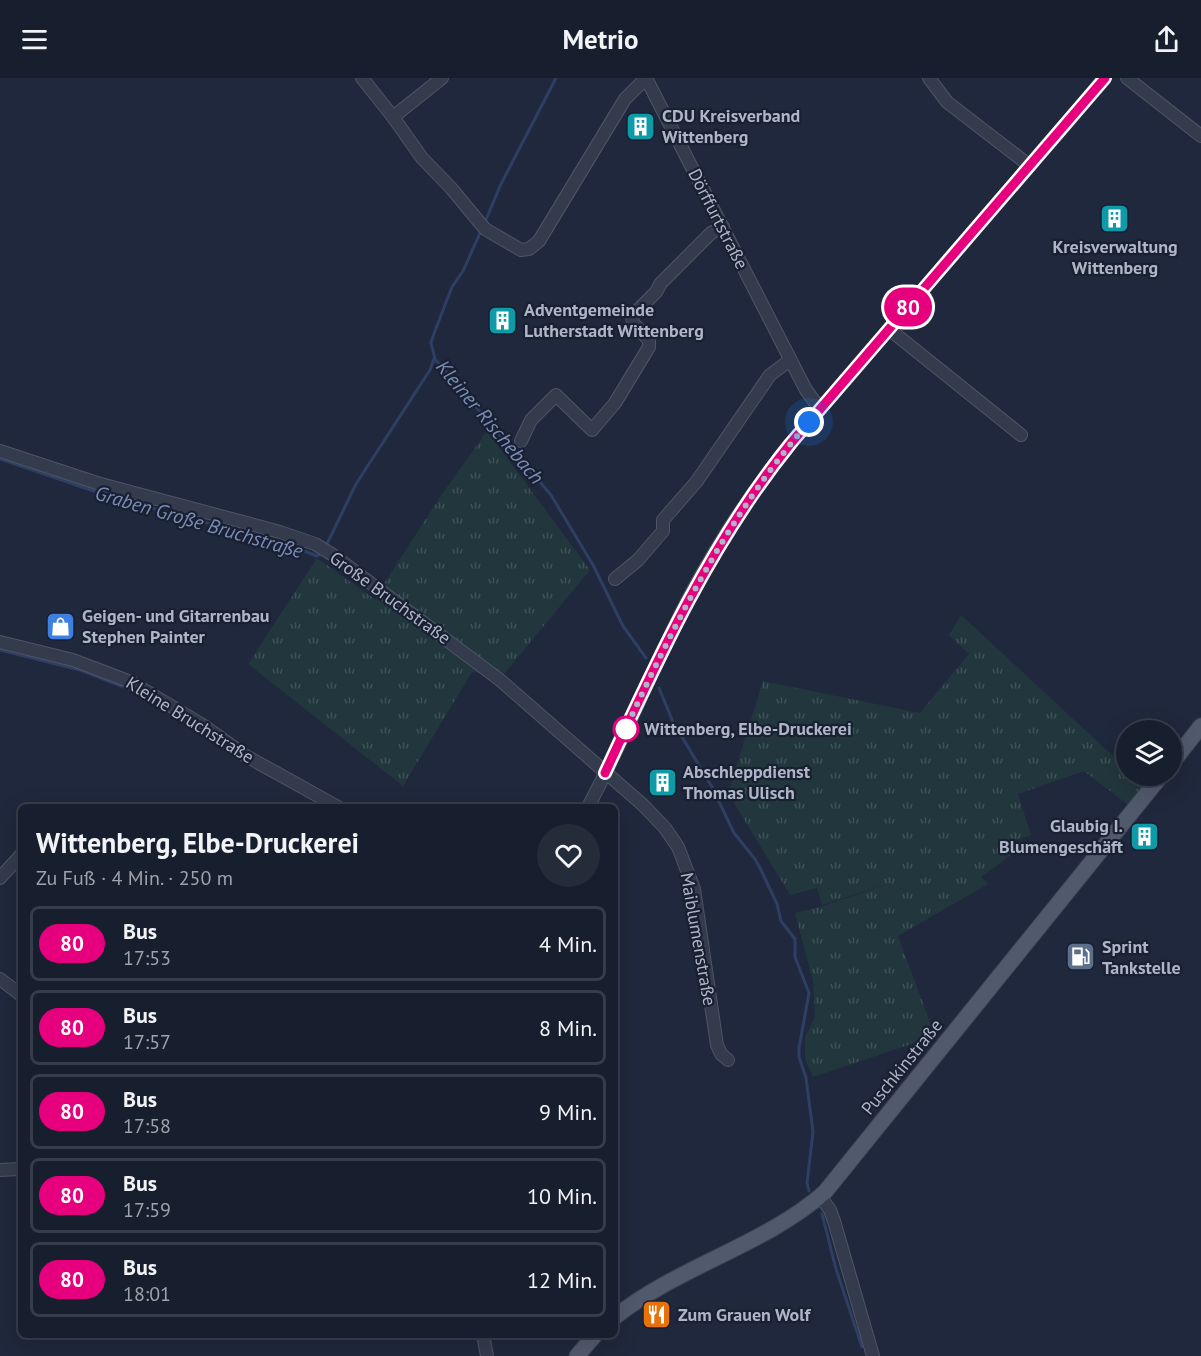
<!DOCTYPE html>
<html lang="de">
<meta charset="utf-8">
<style>
:root{--surface:#171e2d;--page:#242b39;--text:#f1f3f6;--muted:#9ea2aa;--line:#363c49}
body{margin:0;font-family:"PT Sans",sans-serif;background:var(--page);color:var(--text);height:100vh;display:flex;flex-direction:column;font-size:22px;white-space:nowrap}
*{box-sizing:border-box;margin:0}
p{font-size:20px;color:var(--muted)}
.icon{flex:none;width:33px;height:33px;fill:none;stroke:currentColor;stroke-width:2;stroke-linecap:round;stroke-linejoin:round}
.map{position:relative;flex:1;overflow:hidden}
.drawer{position:absolute;left:18px;top:726px;width:600px;height:534px;display:flex;flex-direction:column;background:var(--surface);border-radius:9px;box-shadow:0 6px 24px #0002,0 0 0 2px var(--line)}
.drawer>*{flex:none}
.badge{padding:0 12px;border-radius:20px;font-size:21px;line-height:39px}
.controls{position:absolute;left:1116px;top:642px;display:grid;gap:12px}
.controls a{display:grid;place-items:center;width:66px;height:66px;border-radius:50%;background:var(--surface);box-shadow:0 6px 24px #0002,0 0 0 2px var(--line);font-size:30px}
.you{position:absolute;width:30px;height:30px;margin:-15px;border:4px solid #fff;border-radius:50%;background:#1a73e8;box-shadow:0 0 0 9px #1a73e833}
.map>.badge{position:absolute;translate:-50% -50%;box-shadow:0 0 0 3px #fff}
.round{display:grid;place-items:center;flex:none;width:63px;height:63px;border-radius:32px;background:var(--page)}
.overview{display:flex;align-items:center;justify-content:space-between;height:102px;padding:0 18px}
h1{font-size:28px;font-weight:700;line-height:45px}
ul{padding:0;list-style:none}
li{display:flex;align-items:center;gap:18px;height:75px;margin:0 12px 9px;padding:0 6px;border:3px solid var(--line);border-radius:9px}
li div{flex:1}
li b{display:block;font-size:22px}
li em{font-style:normal}
li .badge{min-width:66px;font-weight:700;text-align:center}
header{display:flex;justify-content:space-between;align-items:center;height:78px;padding:0 18px;background:var(--surface);font-size:27px;font-weight:700}
.map>svg:first-child{display:block}
.grass{fill:url(#grass-tufts)}
.lines{fill:none;stroke-linecap:round;stroke-linejoin:round}
.stream{stroke:#2f3f64;stroke-width:3}
.minor-casing{stroke:#4e5567;stroke-width:14}
.major-casing{stroke:#3d4456;stroke-width:17}
.minor{stroke:#333b4c;stroke-width:12}
.major{stroke:#51596d;stroke-width:15}
.line-casing{stroke:#fff;stroke-width:14}
.line{stroke:#e6007e;stroke-width:9}
.walk{stroke:#aeb5c9;stroke-width:6;stroke-dasharray:0 10.8}
.stop-dot{fill:#fff;stroke:#e6007e;stroke-width:3}
.labels{text-anchor:middle;stroke-width:4.5;stroke-linejoin:round;paint-order:stroke}
.poi-label{font-size:18px;font-weight:bold;fill:#aeb5c9;stroke:#192031;text-anchor:start}
.street-label{font-size:18px;fill:#aeb5c9;stroke:#192031}
.stop-label{font-size:18px;font-weight:bold;fill:#aeb5c9;stroke:#192031;text-anchor:start}
.water-label{font-size:20px;font-style:italic;fill:#7a8db8;stroke:#192031}
</style>
<header><svg class="icon" aria-label="menu" viewBox="0 0 24 24"><path d="M4 6h16M4 12h16M4 18h16"/></svg>Metrio<svg class="icon" aria-label="share" viewBox="0 0 24 24"><path d="M12 15V3M7 8l5-5 5 5M5 13v7h14v-7"/></svg></header>
<div class="map">
<svg width="1201" height="1278" viewBox="0 0 1201 1278">
<defs>
<pattern id="grass-tufts" width="24" height="20" patternUnits="userSpaceOnUse" patternTransform="scale(1.5)"><rect width="24" height="20" fill="#21373d"/><path d="M3 7l-1-3M5 7V3M7 7l1-3M15 17l-1-3M17 17v-4M19 17l1-3" fill="none" stroke="#3f5258"/></pattern>
</defs>
<rect width="100%" height="100%" fill="#1f283c"/>
<!-- grass -->
<g class="grass">
<polygon points="487,353 590,492 504,596 472,594 403,708 248,586 317,480 376,522 383,507 440,419"/>
<polygon points="961,537 1126,690 1126,698 1134,698 1144,707 1128,727 1084,693 1018,716 1031,757 1014,763 1021,770 981,799 988,806 898,858 935,958 813,999 805,981 805,959 815,939 813,903 795,835 820,829 908,799 822,827 817,810 790,817 728,715 763,603 920,635 969,576 949,557"/>
</g>
<g class="lines">
<!-- stream -->
<g class="stream">
<polyline points="485,144 501,106 556,0"/>
<polyline points="481,153 463,193 452,209 433,258 431,265 435,281 551,417 593,487 623,548 646,580"/>
<polyline points="0,381 114,420 286,466 317,478 321,475"/>
<polyline points="325,470 356,406 430,292 434,281"/>
<polyline points="0,572 80,592 134,613"/>
<polyline points="659,610 673,644 712,709 734,755 755,781 761,792 777,826 781,843 795,861 795,879 809,915 799,970 799,979 806,1000 813,1054 807,1105 809,1113"/>
<polyline points="822,1136 836,1191 862,1269"/>
</g>
<defs>
<g id="minor">
<polyline points="362,0 393,39 422,80 451,110 485,151 521,172 529,171 539,163 625,21 646,0"/>
<polyline points="646,0 806,312 820,331"/>
<polyline points="929,0 947,24 1030,88"/>
<polyline points="1127,0 1201,58"/>
<polyline points="393,39 442,0"/>
<polyline points="889,251 1021,357"/>
<polyline points="521,363 531,342 556,317 592,352 615,325 649,269 649,262 633,245 632,238 656,214 661,205 711,155 723,149"/>
<polyline points="0,373 97,405 280,454 315,466 333,477 500,602 643,727 665,750 678,769 694,811 717,967 721,976 728,982"/>
<polyline points="615,501 638,482 663,453 663,442 697,403 770,297 790,282"/>
<polyline points="0,564 73,582 131,604 204,648 246,678 338,729"/>
<path d="M 588,729 C 625,660 654,586 691,516 C 719,463 754,411 791,365 L 1105,0"/>
<polyline points="0,800 21,777"/>
<polyline points="0,901 21,917"/>
<polyline points="0,1092 21,1091"/>
<polyline points="820,1118 830,1132 834,1143 873,1278"/>
<polyline points="483,1257 487,1278"/>
</g>
<g id="major">
<polyline points="1172,685 1201,648"/>
<path d="M 615,1239 C 677,1189 765,1167 825,1114 L 1161,698"/>
<polyline points="577,1278 595,1257"/>
</g>
</defs>
<!-- minor casing -->
<use href="#minor" class="minor-casing"/>
<!-- major casing -->
<use href="#major" class="major-casing"/>
<!-- minor -->
<use href="#minor" class="minor"/>
<!-- major -->
<use href="#major" class="major"/>
</g>
<g class="lines">
<defs>
<path id="line" d="M 605,695 C 658,580 711,464 791,365 L 1105,0"/>
</defs>
<!-- line casing -->
<use href="#line" class="line-casing"/>
<!-- line -->
<use href="#line" class="line"/>
<!-- walk -->
<path class="walk" d="M 626,651 L 622,658 C 676,544 726,440 809,344"/>
</g>
<!-- icons -->
<defs>
<symbol id="building-square" viewBox="-11 -11 22 22"><rect x="-9" y="-9" width="18" height="18" rx="4" fill="#0f9aa8" stroke="#192031"/><path d="M-4-6H4V6H1V3H-1V6H-4ZM-2.5-4.3h1.7v1.8h-1.7ZM.8-4.3h1.7v1.8H.8ZM-2.5-1h1.7V.8h-1.7ZM.8-1h1.7V.8H.8Z" fill="#fff"/></symbol>
<symbol id="shop-square" viewBox="-11 -11 22 22"><rect x="-9" y="-9" width="18" height="18" rx="4" fill="#3f7fe0" stroke="#192031"/><path d="M-5-2.5h2.3a2.7 3.5 0 0 1 5.4 0H5L5.5 6h-11ZM-1.5-2.5h3a1.5 2.3 0 0 0-3 0Z" fill="#fff"/></symbol>
<symbol id="fuel-square" viewBox="-11 -11 22 22"><rect x="-9" y="-9" width="18" height="18" rx="4" fill="#5c6f8a" stroke="#192031"/><path d="M-5.5-6h7V0h2V4h1.3V-2.5L3-4.5l.8-.8L6-3V5H2.5V1h-1V6h-7ZM-4.2-4.7v3.2H.2V-4.7Z" fill="#fff"/></symbol>
<symbol id="restaurant-square" viewBox="-11 -11 22 22"><rect x="-9" y="-9" width="18" height="18" rx="4" fill="#e8710a" stroke="#192031"/><path d="M-5-6h1v4h1v-4h1v4h1v-4h1v5L-1.5 .5V6h-2V.5L-5-1ZM5-6V6H3V1.5H1.5Q1.5-4 5-6Z" fill="#fff"/></symbol>
</defs>
<g fill-rule="evenodd">
<use href="#building-square" x="624" y="32" width="33" height="33"/>
<use href="#building-square" x="1098" y="124" width="33" height="33"/>
<use href="#building-square" x="486" y="226" width="33" height="33"/>
<use href="#shop-square" x="44" y="532" width="33" height="33"/>
<use href="#building-square" x="646" y="688" width="33" height="33"/>
<use href="#building-square" x="1128" y="742" width="33" height="33"/>
<use href="#fuel-square" x="1064" y="862" width="33" height="33"/>
<use href="#restaurant-square" x="640" y="1220" width="33" height="33"/>
</g>
<!-- markers -->
<circle class="stop-dot" cx="626" cy="651" r="12"/>
<g class="labels">
<!-- poi labels -->
<g class="poi-label">
<text x="662" y="44">CDU Kreisverband<tspan x="662" dy="21">Wittenberg</tspan></text>
<text x="1115" y="175" text-anchor="middle">Kreisverwaltung<tspan x="1115" dy="21">Wittenberg</tspan></text>
<text x="524" y="238">Adventgemeinde<tspan x="524" dy="21">Lutherstadt Wittenberg</tspan></text>
<text x="82" y="544">Geigen- und Gitarrenbau<tspan x="82" dy="21">Stephen Painter</tspan></text>
<text x="683" y="700">Abschleppdienst<tspan x="683" dy="21">Thomas Ulisch</tspan></text>
<text x="1123" y="754" text-anchor="end">Glaubig I.<tspan x="1123" dy="21">Blumengeschäft</tspan></text>
<text x="1102" y="875">Sprint<tspan x="1102" dy="21">Tankstelle</tspan></text>
<text x="678" y="1243">Zum Grauen Wolf</text>
</g>
<!-- street labels -->
<g class="street-label">
<text transform="translate(718 141) rotate(63)" y="6">Dörffurtstraße</text>
<text transform="translate(390 520) rotate(36)" y="6">Große Bruchstraße</text>
<text transform="translate(190 642) rotate(32)" y="6">Kleine Bruchstraße</text>
<text transform="translate(698 861) rotate(80)" y="6">Maiblumenstraße</text>
<text transform="translate(902 989) rotate(-51)" y="6">Puschkinstraße</text>
</g>
<!-- stop labels -->
<g class="stop-label">
<text x="644" y="657">Wittenberg, Elbe-Druckerei</text>
</g>
<!-- water labels -->
<g class="water-label">
<text transform="translate(490 344) rotate(50)" y="7">Kleiner Rischebach</text>
<text transform="translate(199 444) rotate(16)" y="7">Graben Große Bruchstraße</text>
</g>
</g>
</svg>
<div class="controls">
<a><svg class="icon" aria-label="layers" viewBox="0 0 24 24"><path d="M12 4l9 5-9 5-9-5zM3 14l9 5 9-5"/></svg></a>
</div>
<div class="you" style="left:809px;top:344px"></div>
<b class="badge" style="left:908px;top:229px;background:#e6007e;color:#fff">80</b>
<section class="drawer">
<div class="overview"><div><h1>Wittenberg, Elbe-Druckerei</h1><p>Zu Fuß · 4 Min. · 250 m</p></div><a class="round"><svg class="icon" aria-label="heart" viewBox="0 0 24 24"><path d="M12 20l-8-8c-3-5 5-10 8-4 3-6 11-1 8 4z"/></svg></a></div>
<ul>
<li><span class="badge" style="background:#e6007e;color:#fff">80</span><div><b>Bus</b><p>17:53</p></div><em>4 Min.</em></li>
<li><span class="badge" style="background:#e6007e;color:#fff">80</span><div><b>Bus</b><p>17:57</p></div><em>8 Min.</em></li>
<li><span class="badge" style="background:#e6007e;color:#fff">80</span><div><b>Bus</b><p>17:58</p></div><em>9 Min.</em></li>
<li><span class="badge" style="background:#e6007e;color:#fff">80</span><div><b>Bus</b><p>17:59</p></div><em>10 Min.</em></li>
<li><span class="badge" style="background:#e6007e;color:#fff">80</span><div><b>Bus</b><p>18:01</p></div><em>12 Min.</em></li>
</ul>
</section>
</div>
